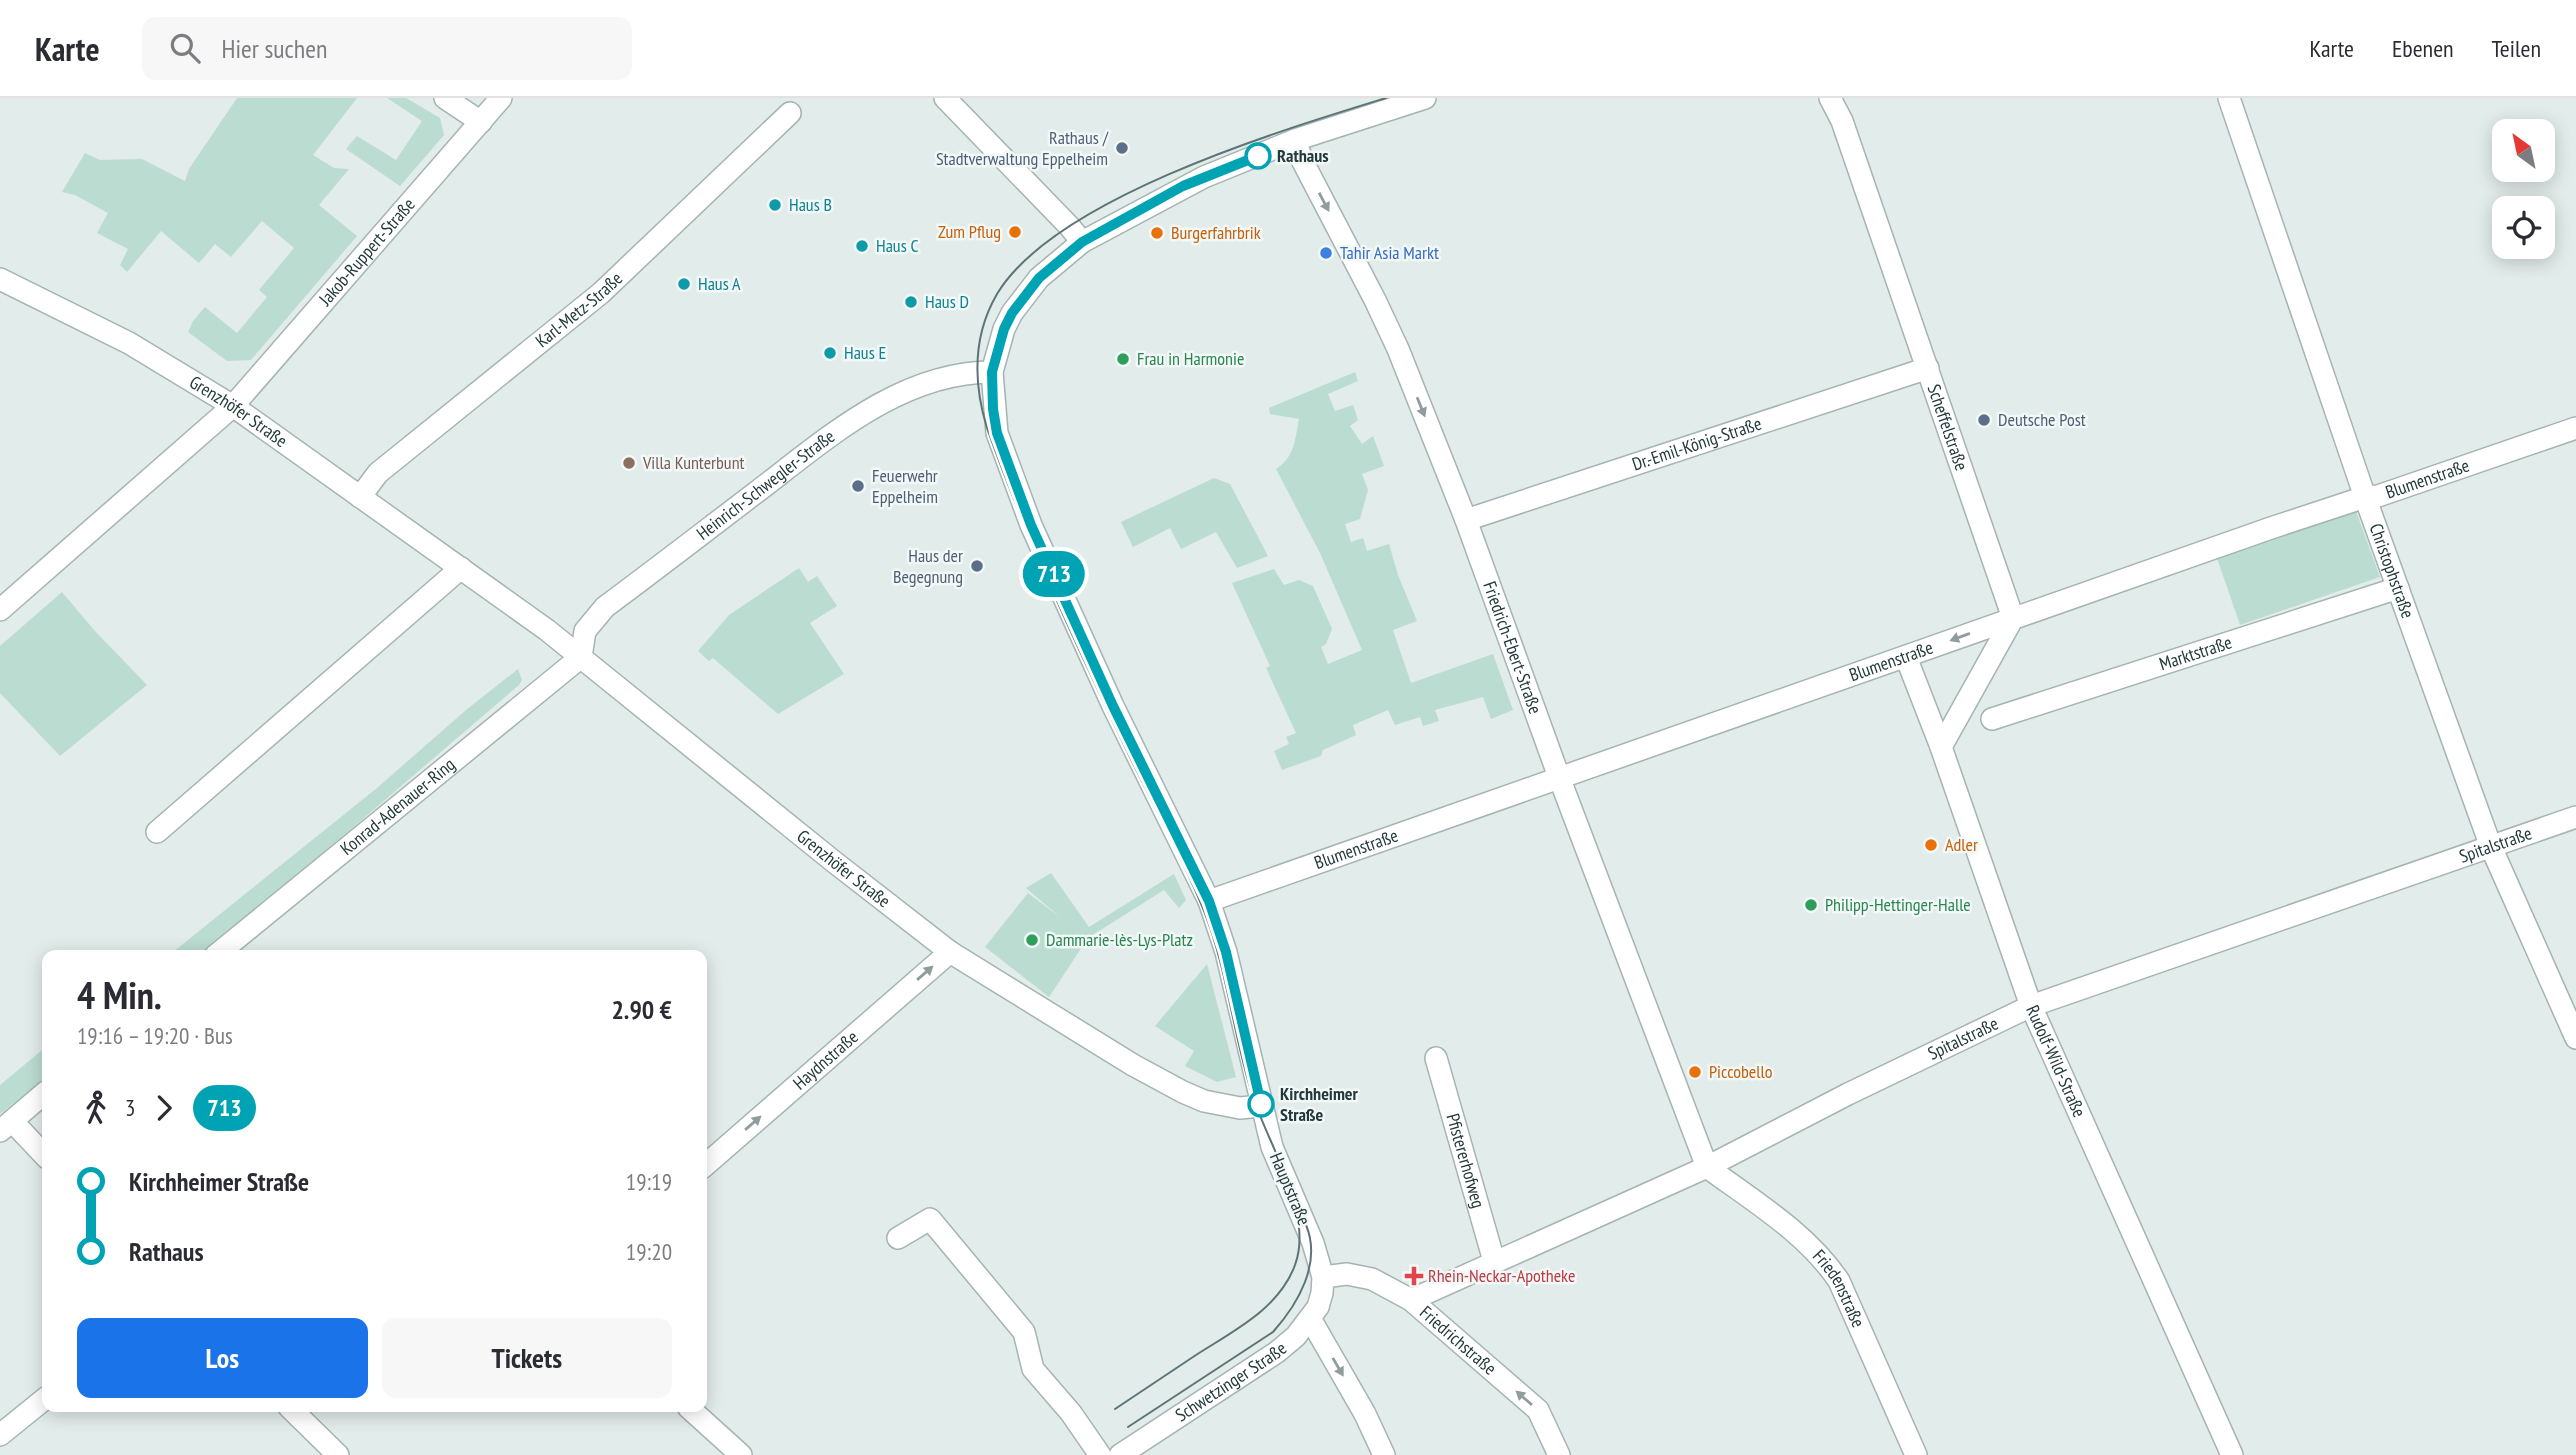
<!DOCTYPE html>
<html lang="de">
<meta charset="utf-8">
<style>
:root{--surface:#fff;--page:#f7f7f7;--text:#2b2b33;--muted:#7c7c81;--line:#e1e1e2;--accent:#1a73e8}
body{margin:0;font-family:"PT Sans Narrow",sans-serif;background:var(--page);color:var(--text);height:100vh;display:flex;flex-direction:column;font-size:26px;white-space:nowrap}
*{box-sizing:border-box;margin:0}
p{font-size:23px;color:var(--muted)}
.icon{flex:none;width:38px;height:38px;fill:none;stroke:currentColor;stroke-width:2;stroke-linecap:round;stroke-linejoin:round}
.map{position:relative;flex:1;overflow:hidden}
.sheet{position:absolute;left:42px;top:852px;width:665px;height:462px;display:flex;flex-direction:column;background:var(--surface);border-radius:14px;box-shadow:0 4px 18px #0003}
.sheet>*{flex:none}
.badge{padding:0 14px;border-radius:23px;font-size:24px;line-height:46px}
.needle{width:46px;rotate:327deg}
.controls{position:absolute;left:2492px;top:21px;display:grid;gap:14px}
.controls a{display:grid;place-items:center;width:63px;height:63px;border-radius:14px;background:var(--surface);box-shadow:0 4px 18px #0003;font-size:35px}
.map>.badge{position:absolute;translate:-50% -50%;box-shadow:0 0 0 4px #fff}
.legs{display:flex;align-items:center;gap:10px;height:77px;padding:0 35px;font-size:23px}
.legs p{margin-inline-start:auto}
.overview{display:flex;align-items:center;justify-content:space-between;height:119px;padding:0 35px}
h1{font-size:38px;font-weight:700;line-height:52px}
.action{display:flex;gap:14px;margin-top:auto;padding:14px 35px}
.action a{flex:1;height:80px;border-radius:14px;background:var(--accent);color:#fff;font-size:28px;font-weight:700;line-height:80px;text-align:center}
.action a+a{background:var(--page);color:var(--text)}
ul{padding:0 35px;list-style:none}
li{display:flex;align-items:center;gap:24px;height:70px;font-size:26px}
li i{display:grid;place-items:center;width:10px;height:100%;margin:0 9px;background:currentColor}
li i::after{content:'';width:18px;height:18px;margin:-9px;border:5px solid;border-radius:50%;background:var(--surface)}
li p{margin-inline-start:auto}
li:first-child i{background:linear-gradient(#0000 50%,currentColor 0)}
li:last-child i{background:linear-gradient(currentColor 50%,#0000 0)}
header{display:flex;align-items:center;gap:42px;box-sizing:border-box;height:98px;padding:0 35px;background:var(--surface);border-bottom:2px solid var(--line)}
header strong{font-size:33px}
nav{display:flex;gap:38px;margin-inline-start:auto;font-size:24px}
.search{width:490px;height:63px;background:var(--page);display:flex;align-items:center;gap:18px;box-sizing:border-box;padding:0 24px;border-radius:14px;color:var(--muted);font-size:26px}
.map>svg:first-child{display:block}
.green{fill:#bbdcd1}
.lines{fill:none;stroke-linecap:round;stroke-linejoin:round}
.minor-casing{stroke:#a5b3b3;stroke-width:24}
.tertiary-casing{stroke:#a5b3b3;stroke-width:24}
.minor{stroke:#fff;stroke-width:21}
.tertiary{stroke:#fff;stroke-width:21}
.tram{stroke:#5d7477;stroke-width:2}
.oneway{fill:#919c9e}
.line-1-casing{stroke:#fff;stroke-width:16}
.line-1{stroke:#00a3b4;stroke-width:10}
.service-dot{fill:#5c6f8a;stroke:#f2f8f7;stroke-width:2.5}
.stop-1-dot{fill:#fff;stroke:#00a3b4;stroke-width:3.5}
.culture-dot{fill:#0f9aa8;stroke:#f2f8f7;stroke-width:2.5}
.food-dot{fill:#e8710a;stroke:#f2f8f7;stroke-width:2.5}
.shop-dot{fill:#3f7fe0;stroke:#f2f8f7;stroke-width:2.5}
.leisure-dot{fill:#2e9e5b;stroke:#f2f8f7;stroke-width:2.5}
.education-dot{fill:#8d6e63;stroke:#f2f8f7;stroke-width:2.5}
.health-dot{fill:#e0444e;stroke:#f2f8f7;stroke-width:2.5}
.labels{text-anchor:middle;stroke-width:5;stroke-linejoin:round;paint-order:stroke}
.service-label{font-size:18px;fill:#4e5e75;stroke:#f2f8f7;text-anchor:end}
.stop-label{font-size:18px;font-weight:bold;fill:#23393c;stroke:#f2f8f7;text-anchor:start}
.culture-label{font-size:18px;fill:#0d838f;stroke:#f2f8f7;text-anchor:start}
.food-label{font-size:18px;fill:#c56008;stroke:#f2f8f7;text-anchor:start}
.street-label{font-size:18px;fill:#23393c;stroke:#f2f8f7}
.shop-label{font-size:18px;fill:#366cbe;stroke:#f2f8f7;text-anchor:start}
.leisure-label{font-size:18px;fill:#27864d;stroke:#f2f8f7;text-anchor:start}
.education-label{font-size:18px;fill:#785e54;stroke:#f2f8f7;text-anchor:start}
.health-label{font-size:18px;fill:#be3a42;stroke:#f2f8f7;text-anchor:start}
</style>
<header>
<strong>Karte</strong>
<div class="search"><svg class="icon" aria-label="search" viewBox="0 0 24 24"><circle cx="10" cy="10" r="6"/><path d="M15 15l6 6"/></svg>Hier suchen</div>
<nav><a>Karte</a><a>Ebenen</a><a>Teilen</a></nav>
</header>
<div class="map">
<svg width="2576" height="1357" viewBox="0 0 2576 1357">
<rect width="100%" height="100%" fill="#e2eceb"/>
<!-- green -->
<g class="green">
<polygon points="237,0 357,0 313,57 334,70 349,71 319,107 357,138 251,262 227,263 188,234 193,223 205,209 237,235 267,199 259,192 294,150 262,123 231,159 215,146 199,165 161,133 127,174 120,167 128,151 97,135 108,115 75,97 62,94 85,55 100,62 142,61 185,83 189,71"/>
<polygon points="387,0 406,0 440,20 444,37 400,88 346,51 357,38 396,62 422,23"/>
<path d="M 1355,274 L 1358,283 L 1328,296 L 1335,313 L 1353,307 L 1358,322 L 1350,328 L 1362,346 L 1373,338 L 1384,368 L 1362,376 L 1368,392 L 1360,421 L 1345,426 L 1351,444 L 1363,440 L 1367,453 L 1389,446 L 1398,477 L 1417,523 L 1393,532 L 1411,585 L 1493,556 L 1513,612 L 1491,621 L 1483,599 L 1435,612 L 1439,623 L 1423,628 L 1420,619 L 1395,627 L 1388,612 L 1353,627 L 1356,637 L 1323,652 L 1321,658 L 1282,672 L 1274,653 L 1289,646 L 1286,639 L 1296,635 L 1266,570 L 1270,568 L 1232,485 L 1274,471 L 1284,487 L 1299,482 L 1313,488 L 1332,531 L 1326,546 L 1321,549 L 1328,566 L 1362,552 L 1320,455 L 1276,371 C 1294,360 1295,342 1299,321 L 1270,316 L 1269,310 Z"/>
<polygon points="1214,380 1230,386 1268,458 1237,470 1216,434 1181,451 1170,430 1133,449 1121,424"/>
<polygon points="2356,413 2380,479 2240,527 2217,460"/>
<polygon points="799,470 808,484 817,478 837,508 810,525 844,576 778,616 713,560 709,563 698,553 729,517"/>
<polygon points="62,494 94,532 147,587 60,658 0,595 0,548"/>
<polygon points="518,571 522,582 519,587 211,851 202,857 168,858 377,690 466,612"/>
<polygon points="1051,775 1089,829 1174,776 1186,802 1179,810 1164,792 1088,840 1049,899 985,849 1028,795 1060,819 1026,790"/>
<polygon points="1207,866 1236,979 1217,984 1185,968 1194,953 1155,928"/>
<polygon points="47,948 47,979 0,1016 0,987"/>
</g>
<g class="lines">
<defs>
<g id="minor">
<polyline points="445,0 481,24"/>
<polyline points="945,0 1070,129 1082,144"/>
<path id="s1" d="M 2229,0 L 2365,399 L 2491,749 L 2576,940"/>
<path id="s2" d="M 1295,42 L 1303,64 L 1375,202 L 1398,251 L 1466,422 L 1559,679 L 1707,1069"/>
<path id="s3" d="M 360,399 L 378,375 L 601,195 L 790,15"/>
<path id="s4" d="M 1466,422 L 1928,270"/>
<path id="s5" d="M 0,512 L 233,308 L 501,0"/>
<polyline points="1906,559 1941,649"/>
<path id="s6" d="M 1992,621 L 2398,490"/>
<polyline points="157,734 461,470"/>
<path id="s7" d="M 1209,803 L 2271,430 L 2365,399 L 2378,398 L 2576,330"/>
<path id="s8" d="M 215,858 L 581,559 L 585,533 L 605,509 C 655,472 704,434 754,396 C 824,343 899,274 992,274"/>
<path id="s9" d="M 1436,960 L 1494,1163"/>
<polyline points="12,1023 47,1060"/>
<polyline points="0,1033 47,993"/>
<path id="s10" d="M 1707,1069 C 1753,1103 1807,1135 1839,1183 L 1916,1357"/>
<path id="s11" d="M 702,1070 L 950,854"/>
<polyline points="898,1140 930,1121 1024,1234 1033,1271 1071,1315 1100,1357"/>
<path id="s12" d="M 1323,1179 L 1347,1176 L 1372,1181 L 1411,1202 L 1538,1312 L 1559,1357"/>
<path id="s13" d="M 1411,1202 L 1707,1069 L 1848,996 L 2031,908 L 2576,719"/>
<polyline points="1311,1222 1365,1316 1384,1357"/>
<polyline points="289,1309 338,1357"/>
<polyline points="688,1309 741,1357"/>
<polyline points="0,1337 47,1299"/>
</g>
<g id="tertiary">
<path id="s14" d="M 1830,0 L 1842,23 L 2013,520 L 1941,649 L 2031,908 L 2232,1357"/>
<path id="s15" d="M 0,181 L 129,245 L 233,308 L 547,532 L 833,763 L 950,854 L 1133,967 L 1183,994 L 1204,1003 L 1240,1010 L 1261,1008"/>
<path id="s16" d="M 1120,1357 L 1277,1254 L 1296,1238 L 1318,1209 L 1322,1195 L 1323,1179 L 1313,1145 L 1272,1049 L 1226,854 L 1209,803 L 1113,608 L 1031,427 L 997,335 L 992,274 L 1004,231 L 1012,215 L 1039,180 L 1082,144 L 1204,79 L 1295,42 L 1425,0"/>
</g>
</defs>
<!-- minor casing -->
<use href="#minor" class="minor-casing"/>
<!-- tertiary casing -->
<use href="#tertiary" class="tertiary-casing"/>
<!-- minor -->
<use href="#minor" class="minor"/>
<!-- tertiary -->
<use href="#tertiary" class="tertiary"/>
<!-- tram -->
<g class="tram">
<path d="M 1115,1311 C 1142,1293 1169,1275 1196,1257 C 1233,1233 1279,1211 1295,1167 C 1314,1116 1269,1048 1253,999 C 1233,938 1228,873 1204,813 C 1183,760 1155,710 1130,659 C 1078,551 1027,442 987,330 C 973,284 972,239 997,196 C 1055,100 1282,32 1386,0"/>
<path d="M 1128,1329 L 1273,1234 C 1298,1206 1322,1165 1306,1127"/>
</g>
</g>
<!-- one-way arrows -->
<defs><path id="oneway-solid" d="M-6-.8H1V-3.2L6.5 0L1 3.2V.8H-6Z" transform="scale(1.75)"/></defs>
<g class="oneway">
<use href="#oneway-solid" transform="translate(1324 104) rotate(62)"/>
<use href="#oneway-solid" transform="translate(1421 309) rotate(68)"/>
<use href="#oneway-solid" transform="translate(1960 539) rotate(160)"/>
<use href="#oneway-solid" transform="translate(925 875) rotate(-41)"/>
<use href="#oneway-solid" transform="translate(753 1025) rotate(-41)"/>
<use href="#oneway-solid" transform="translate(1338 1269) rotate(60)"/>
<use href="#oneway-solid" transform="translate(1524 1300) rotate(-139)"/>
</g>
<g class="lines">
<defs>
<polyline id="line-1" points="1258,58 1183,88 1082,144 1039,180 1012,215 1004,231 992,274 993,311 997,335 1031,427 1113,608 1209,803 1226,854 1261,1006"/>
</defs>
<!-- line-1 casing -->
<use href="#line-1" class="line-1-casing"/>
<!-- line-1 -->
<use href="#line-1" class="line-1"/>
</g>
<!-- markers -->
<g class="service-dot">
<circle cx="1122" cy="50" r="7"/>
<circle cx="1984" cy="322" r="7"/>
<circle cx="858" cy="388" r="7"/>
<circle cx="977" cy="468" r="7"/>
</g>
<g class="stop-1-dot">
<circle cx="1258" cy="58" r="12"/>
<circle cx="1261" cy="1006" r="12"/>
</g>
<g class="culture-dot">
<circle cx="775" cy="107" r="7"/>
<circle cx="862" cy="148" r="7"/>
<circle cx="684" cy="186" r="7"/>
<circle cx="911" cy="204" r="7"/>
<circle cx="830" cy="255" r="7"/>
</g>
<g class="food-dot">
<circle cx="1015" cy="134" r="7"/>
<circle cx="1157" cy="135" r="7"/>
<circle cx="1931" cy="747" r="7"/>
<circle cx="1695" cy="974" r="7"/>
</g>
<circle class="shop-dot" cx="1326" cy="155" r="7"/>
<g class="leisure-dot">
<circle cx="1123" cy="261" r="7"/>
<circle cx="1811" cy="807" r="7"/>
<circle cx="1032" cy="842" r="7"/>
</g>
<circle class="education-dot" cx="629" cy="365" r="7"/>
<path class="health-dot" d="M1410.5 1167.5h7v7h7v7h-7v7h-7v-7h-7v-7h7z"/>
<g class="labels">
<!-- service labels -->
<g class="service-label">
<text x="1108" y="46">Rathaus /<tspan x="1108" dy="21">Stadtverwaltung Eppelheim</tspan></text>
<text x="1998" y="328" text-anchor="start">Deutsche Post</text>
<text x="872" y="384" text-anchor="start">Feuerwehr<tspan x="872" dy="21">Eppelheim</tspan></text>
<text x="963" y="464">Haus der<tspan x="963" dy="21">Begegnung</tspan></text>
</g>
<!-- stop labels -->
<g class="stop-label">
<text x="1277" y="64">Rathaus</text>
<text x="1280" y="1002">Kirchheimer<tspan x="1280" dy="21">Straße</tspan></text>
</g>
<!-- culture labels -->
<g class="culture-label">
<text x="789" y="113">Haus B</text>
<text x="876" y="154">Haus C</text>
<text x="698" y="192">Haus A</text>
<text x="925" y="210">Haus D</text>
<text x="844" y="261">Haus E</text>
</g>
<!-- food labels -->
<g class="food-label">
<text x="1001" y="140" text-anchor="end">Zum Pflug</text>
<text x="1171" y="141">Burgerfahrbrik</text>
<text x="1945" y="753">Adler</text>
<text x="1709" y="980">Piccobello</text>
</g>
<!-- street labels -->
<g class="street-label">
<text dy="6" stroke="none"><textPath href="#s5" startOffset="514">Jakob-Ruppert-Straße</textPath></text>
<text dy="6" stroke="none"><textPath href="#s3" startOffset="289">Karl-Metz-Straße</textPath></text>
<text dy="6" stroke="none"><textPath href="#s15" startOffset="273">Grenzhöfer Straße</textPath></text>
<text dy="6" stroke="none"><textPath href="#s14" startOffset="350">Scheffelstraße</textPath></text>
<text dy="6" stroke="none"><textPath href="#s4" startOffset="243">Dr.-Emil-König-Straße</textPath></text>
<text dy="6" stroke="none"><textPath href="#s7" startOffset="1290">Blumenstraße</textPath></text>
<text dy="6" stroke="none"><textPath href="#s8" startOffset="732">Heinrich-Schwegler-Straße</textPath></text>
<text dy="6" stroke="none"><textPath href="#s1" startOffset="500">Christophstraße</textPath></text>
<text dy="6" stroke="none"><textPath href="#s2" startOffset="553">Friedrich-Ebert-Straße</textPath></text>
<text dy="6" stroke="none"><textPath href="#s6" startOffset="214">Marktstraße</textPath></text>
<text dy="6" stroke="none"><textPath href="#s7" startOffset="723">Blumenstraße</textPath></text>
<text dy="6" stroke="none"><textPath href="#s8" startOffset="236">Konrad-Adenauer-Ring</textPath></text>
<text dy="6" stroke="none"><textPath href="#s13" startOffset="1178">Spitalstraße</textPath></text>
<text dy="6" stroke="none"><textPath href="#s7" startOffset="156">Blumenstraße</textPath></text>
<text dy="6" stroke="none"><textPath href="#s15" startOffset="1032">Grenzhöfer Straße</textPath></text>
<text dy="6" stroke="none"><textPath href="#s13" startOffset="611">Spitalstraße</textPath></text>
<text dy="6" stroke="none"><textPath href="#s11" startOffset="164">Haydnstraße</textPath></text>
<text dy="6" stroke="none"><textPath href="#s14" startOffset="1034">Rudolf-Wild-Straße</textPath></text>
<text dy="6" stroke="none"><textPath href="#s9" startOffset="107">Pfistererhofweg</textPath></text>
<text transform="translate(1290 1091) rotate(67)" y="6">Hauptstraße</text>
<text dy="6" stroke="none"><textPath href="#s10" startOffset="182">Friedenstraße</textPath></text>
<text dy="6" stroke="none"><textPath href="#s12" startOffset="156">Friedrichstraße</textPath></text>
<text dy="6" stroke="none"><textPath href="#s16" startOffset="133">Schwetzinger Straße</textPath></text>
</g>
<!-- shop labels -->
<g class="shop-label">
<text x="1340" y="161">Tahir Asia Markt</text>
</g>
<!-- leisure labels -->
<g class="leisure-label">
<text x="1137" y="267">Frau in Harmonie</text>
<text x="1825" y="813">Philipp-Hettinger-Halle</text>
<text x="1046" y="848">Dammarie-lès-Lys-Platz</text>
</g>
<!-- education labels -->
<g class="education-label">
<text x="643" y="371">Villa Kunterbunt</text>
</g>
<!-- health labels -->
<g class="health-label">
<text x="1428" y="1184">Rhein-Neckar-Apotheke</text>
</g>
</g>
</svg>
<div class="controls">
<a><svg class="needle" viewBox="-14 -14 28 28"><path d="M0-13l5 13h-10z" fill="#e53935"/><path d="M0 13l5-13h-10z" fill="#7c7c81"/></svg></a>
<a><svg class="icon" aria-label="locate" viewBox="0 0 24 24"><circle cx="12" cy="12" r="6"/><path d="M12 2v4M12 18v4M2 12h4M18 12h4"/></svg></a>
</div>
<b class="badge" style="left:1054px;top:476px;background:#00a3b4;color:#fff">713</b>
<section class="sheet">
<div class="overview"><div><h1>4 Min.</h1><p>19:16 – 19:20 · Bus</p></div><b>2.90 €</b></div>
<div class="legs"><svg class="icon" aria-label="walk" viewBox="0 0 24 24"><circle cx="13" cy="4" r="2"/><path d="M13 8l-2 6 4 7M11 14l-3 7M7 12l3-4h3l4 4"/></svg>3<svg class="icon" aria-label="forward" viewBox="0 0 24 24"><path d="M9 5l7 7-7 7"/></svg><b class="badge" style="background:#00a3b4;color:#fff">713</b></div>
<ul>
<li><i style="color:#00a3b4"></i><b>Kirchheimer Straße</b><p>19:19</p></li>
<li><i style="color:#00a3b4"></i><b>Rathaus</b><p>19:20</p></li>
</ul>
<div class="action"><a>Los</a><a>Tickets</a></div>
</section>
</div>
